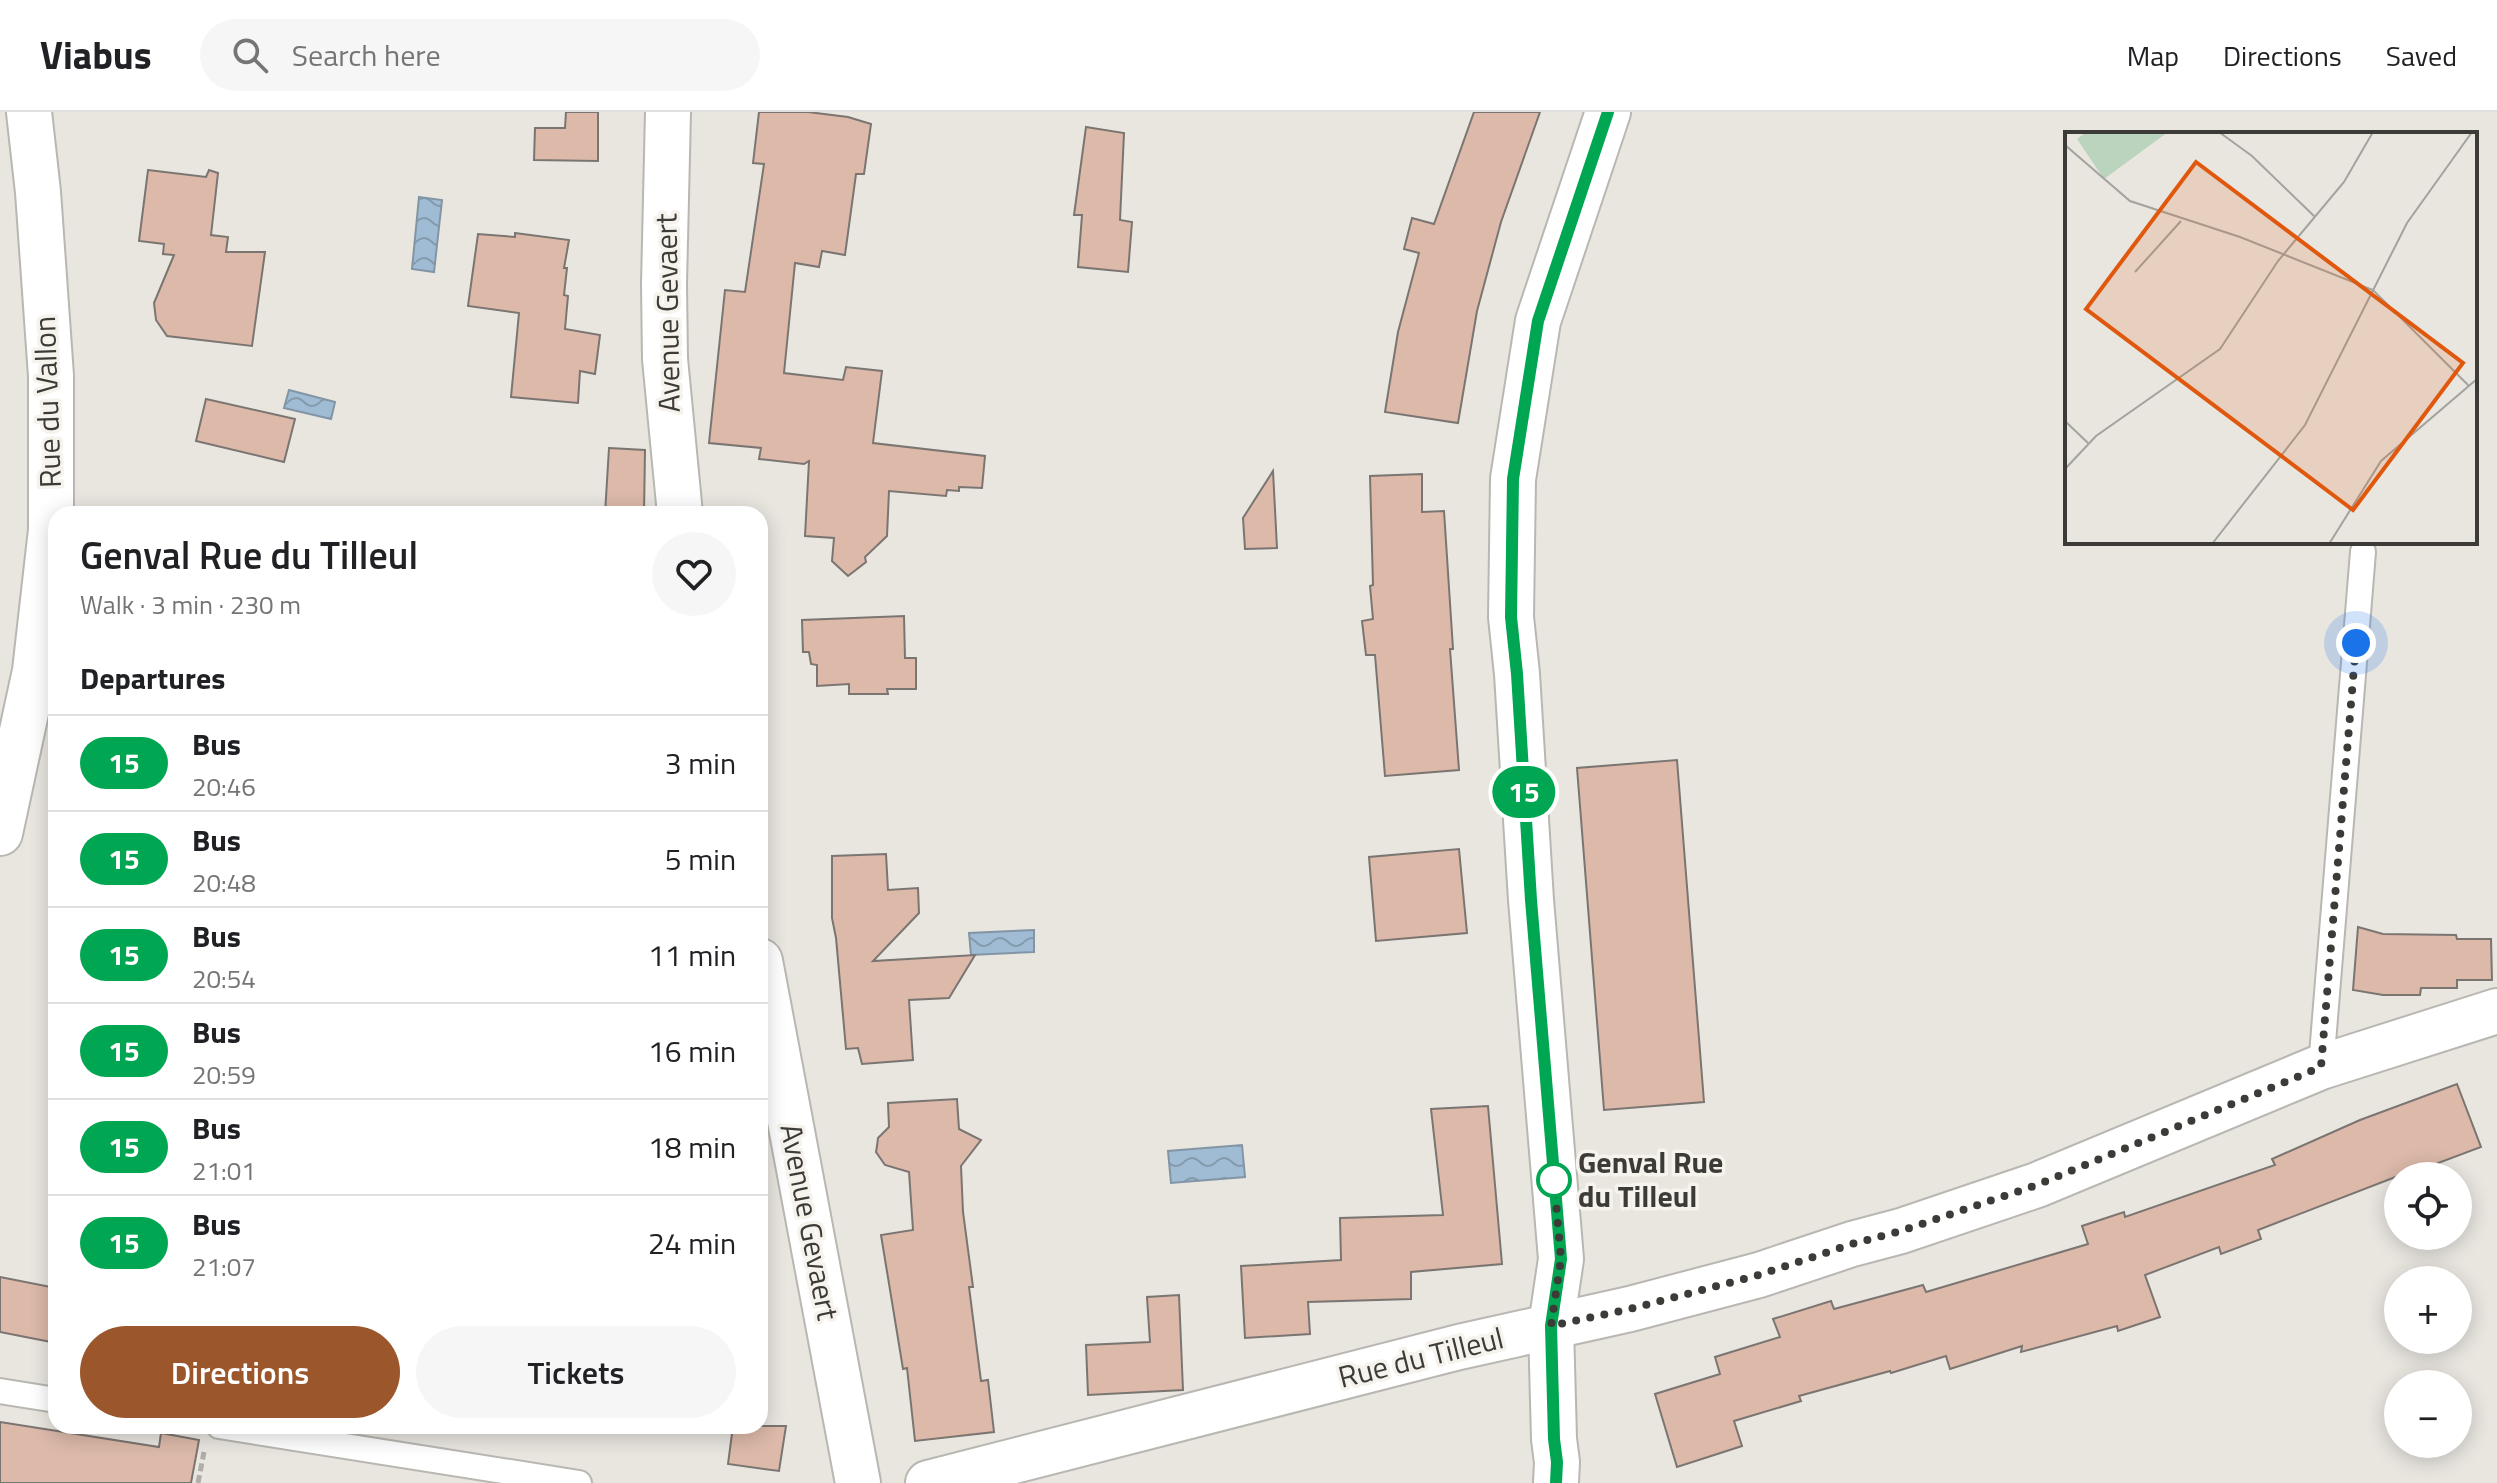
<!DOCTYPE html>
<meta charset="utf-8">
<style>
:root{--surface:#fff;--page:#f6f6f6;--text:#202124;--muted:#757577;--line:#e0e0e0;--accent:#9c562c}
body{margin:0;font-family:"Titillium Web",sans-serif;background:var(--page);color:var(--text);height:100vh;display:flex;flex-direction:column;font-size:30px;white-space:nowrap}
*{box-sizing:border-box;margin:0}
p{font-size:26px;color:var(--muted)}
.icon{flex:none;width:44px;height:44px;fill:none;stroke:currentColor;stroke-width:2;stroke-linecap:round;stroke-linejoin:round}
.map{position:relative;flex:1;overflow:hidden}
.sheet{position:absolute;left:48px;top:394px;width:720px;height:928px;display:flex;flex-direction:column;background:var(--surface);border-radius:24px;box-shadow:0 4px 20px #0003}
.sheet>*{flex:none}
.badge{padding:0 16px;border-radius:26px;font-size:28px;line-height:52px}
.fabs{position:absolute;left:2384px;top:1050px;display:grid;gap:16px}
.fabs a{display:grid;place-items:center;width:88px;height:88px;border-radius:50%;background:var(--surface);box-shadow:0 4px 20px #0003;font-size:40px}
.you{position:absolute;width:40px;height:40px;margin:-20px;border:6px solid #fff;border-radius:50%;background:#1a73e8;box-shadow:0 0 0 12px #1a73e833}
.map>.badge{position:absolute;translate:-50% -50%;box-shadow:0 0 0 4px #fff}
h2{padding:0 32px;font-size:30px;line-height:72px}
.round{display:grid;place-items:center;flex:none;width:84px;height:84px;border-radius:42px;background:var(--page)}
.summary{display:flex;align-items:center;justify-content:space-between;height:136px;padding:0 32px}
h1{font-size:38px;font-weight:600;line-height:60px}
.primary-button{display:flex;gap:16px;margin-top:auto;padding:16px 32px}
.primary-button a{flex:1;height:92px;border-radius:48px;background:var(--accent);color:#fff;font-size:32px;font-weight:600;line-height:92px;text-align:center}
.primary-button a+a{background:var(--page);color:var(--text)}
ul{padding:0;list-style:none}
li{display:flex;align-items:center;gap:24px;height:96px;padding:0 32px;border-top:2px solid var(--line)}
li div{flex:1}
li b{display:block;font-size:30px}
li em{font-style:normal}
li .badge{min-width:88px;font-weight:700;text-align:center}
header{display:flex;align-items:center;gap:48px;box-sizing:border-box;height:112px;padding:0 40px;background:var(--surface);border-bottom:2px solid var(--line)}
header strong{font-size:38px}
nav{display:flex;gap:44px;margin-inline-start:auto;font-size:28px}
.search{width:560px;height:72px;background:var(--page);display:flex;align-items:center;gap:20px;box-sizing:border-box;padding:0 28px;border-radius:44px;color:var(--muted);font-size:30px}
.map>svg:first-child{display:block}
.water{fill:url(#water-waves);stroke:#8295a5;stroke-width:2}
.building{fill:#dcb9a9;stroke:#7b7572;stroke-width:2}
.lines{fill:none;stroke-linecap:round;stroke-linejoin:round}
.lane-casing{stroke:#b9b7b1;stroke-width:28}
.street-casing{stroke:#b9b7b1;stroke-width:48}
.secondary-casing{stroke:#b9b7b1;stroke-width:48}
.path{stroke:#b0aea9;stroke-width:5;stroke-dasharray:8 4;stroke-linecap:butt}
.lane{stroke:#fff;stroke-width:24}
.street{stroke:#fff;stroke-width:44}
.secondary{stroke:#fff;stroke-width:44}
.line-casing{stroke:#fff;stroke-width:18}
.line{stroke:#00a651;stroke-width:12}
.walk{stroke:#3c3b38;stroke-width:8;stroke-dasharray:0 14.4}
.stop-dot{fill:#fff;stroke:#00a651;stroke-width:4}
.labels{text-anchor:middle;stroke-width:7;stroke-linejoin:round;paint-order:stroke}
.street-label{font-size:30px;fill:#3c3b38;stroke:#f6f3ed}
.stop-label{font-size:30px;font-weight:bold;fill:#3c3b38;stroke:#f6f3ed;text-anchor:start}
.inset-road{fill:none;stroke:#a4a29d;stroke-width:2}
.view{fill:#df580e;fill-opacity:0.15;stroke:#df580e;stroke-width:4}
.inset-edge{fill:none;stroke:#3c3b38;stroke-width:4}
</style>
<header>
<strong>Viabus</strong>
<div class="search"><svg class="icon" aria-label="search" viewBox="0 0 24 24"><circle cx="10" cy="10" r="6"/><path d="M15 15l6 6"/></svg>Search here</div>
<nav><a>Map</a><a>Directions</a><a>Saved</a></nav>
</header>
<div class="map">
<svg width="2497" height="1371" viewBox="0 0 2497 1371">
<defs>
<pattern id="water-waves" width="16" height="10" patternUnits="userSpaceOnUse" patternTransform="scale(2)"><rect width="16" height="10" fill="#a0bcd4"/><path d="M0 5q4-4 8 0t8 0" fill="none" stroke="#849aad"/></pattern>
</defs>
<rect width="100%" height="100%" fill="#e9e6e0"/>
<!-- water -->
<g class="water">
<polygon points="419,85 442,88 434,160 412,157"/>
<polygon points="289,278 335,290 331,307 284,296"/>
<polygon points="1034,818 1034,840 971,843 969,821"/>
<polygon points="1242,1033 1245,1065 1171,1071 1168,1039"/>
</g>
<!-- building -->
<g class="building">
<polygon points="566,0 598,0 598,49 534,48 535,16 565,16"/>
<polygon points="759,0 808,0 848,5 871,12 864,62 856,62 845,143 822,139 819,155 795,151 784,261 843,268 846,255 882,259 873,331 985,344 982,376 959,375 959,379 947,378 946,384 889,379 887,424 865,445 866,450 848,464 832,449 834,426 805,424 809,349 804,352 759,347 761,336 709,331 725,178 745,180 764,52 753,51"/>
<polygon points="1474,0 1540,0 1501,110 1477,199 1458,311 1385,300 1398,220 1419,141 1404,137 1412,106 1434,112"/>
<polygon points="1086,15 1124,21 1120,108 1132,110 1128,160 1078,155 1082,103 1074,103"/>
<polygon points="148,58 206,65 209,58 218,61 211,123 228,125 226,140 265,140 252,234 167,224 156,208 154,191 174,143 163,142 164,132 139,129"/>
<polygon points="515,121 569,128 564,156 567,156 564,183 568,184 565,217 600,223 595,262 580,259 578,291 511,285 519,201 468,194 478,122 515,125"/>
<polygon points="206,287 295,307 284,350 196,329"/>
<polygon points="609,336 645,338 644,402 605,402"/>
<polygon points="1273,359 1277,436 1245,437 1243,406"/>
<polygon points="1422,362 1422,400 1444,399 1453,537 1450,537 1459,658 1385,664 1375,543 1366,543 1362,509 1373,507 1370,474 1373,473 1370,364"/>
<polygon points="904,504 905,546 916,546 916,577 887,577 888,582 849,582 849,572 817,574 817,553 811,552 809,540 803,540 802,508"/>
<polygon points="1677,648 1704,990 1604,998 1577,656"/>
<polygon points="1459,737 1467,821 1376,829 1369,745"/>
<polygon points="886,742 888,778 918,776 919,801 873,849 975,843 949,886 909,888 913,948 862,952 858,936 846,937 836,826 832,806 832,744"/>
<polygon points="2358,815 2383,822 2456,823 2457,827 2491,827 2492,868 2457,868 2457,876 2421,876 2420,883 2383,883 2353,878"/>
<polygon points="2457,972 2481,1035 2430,1054 2434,1064 2398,1064 2258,1118 2261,1127 2221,1142 2219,1135 2145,1163 2160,1205 2118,1219 2117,1214 2021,1240 2022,1234 1950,1257 1946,1244 1891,1261 1890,1259 1799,1284 1801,1289 1734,1309 1742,1334 1677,1355 1655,1282 1720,1262 1715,1245 1780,1225 1773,1207 1831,1189 1834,1197 1923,1173 1926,1180 2088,1132 2082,1114 2124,1100 2125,1105 2275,1053 2272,1047 2360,1008"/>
<polygon points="957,987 959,1017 981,1028 961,1054 963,1100 973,1175 969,1175 981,1269 988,1268 994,1320 915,1329 907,1256 903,1257 881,1123 913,1118 909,1060 885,1053 876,1040 877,1034 878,1026 889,1015 888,991"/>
<polygon points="1488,994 1502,1152 1411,1160 1411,1187 1308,1190 1310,1222 1245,1226 1241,1154 1341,1148 1340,1106 1443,1103 1431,997"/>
<polygon points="0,1165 56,1176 56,1231 0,1220"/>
<polygon points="1179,1183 1183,1278 1088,1283 1086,1233 1150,1230 1147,1185"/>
<polygon points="0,1310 159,1335 161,1321 199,1328 191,1371 0,1371"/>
<polygon points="733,1314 786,1314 779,1359 728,1352"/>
</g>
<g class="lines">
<defs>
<g id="lane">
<polyline points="2321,955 2363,440"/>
<polyline points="0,1279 56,1288"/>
<polyline points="219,1314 579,1371"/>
</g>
<g id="street">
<polyline points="668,0 664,172 665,247 680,402"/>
<polyline points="760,849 858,1371"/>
<polyline points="928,1371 1459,1235 1630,1197 1759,1163 1852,1132 1901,1119 2037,1073 2321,955 2497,899"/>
<polyline points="1556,1371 1557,1350 1554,1327 1551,1214 1561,1147 1531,788 1517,562 1511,505 1513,367 1538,209 1608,0"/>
</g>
<polyline id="secondary" points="0,721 35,559 51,418 51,264 38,80 29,0"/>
</defs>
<!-- lane casing -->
<use href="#lane" class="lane-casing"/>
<!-- street casing -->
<use href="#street" class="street-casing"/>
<!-- secondary casing -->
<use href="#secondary" class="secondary-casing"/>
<!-- path -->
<polyline class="path" points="198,1371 204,1340"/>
<!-- lane -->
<use href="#lane" class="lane"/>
<!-- street -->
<use href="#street" class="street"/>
<!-- secondary -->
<use href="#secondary" class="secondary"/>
</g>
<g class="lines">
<defs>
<polyline id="line" points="1556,1371 1557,1350 1554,1327 1551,1214 1561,1147 1531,788 1517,562 1511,505 1513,367 1538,209 1608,0"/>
</defs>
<!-- line casing -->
<use href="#line" class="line-casing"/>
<!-- line -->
<use href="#line" class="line"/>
<!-- walk -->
<polyline class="walk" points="1554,1068 1561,1147 1551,1214 1630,1197 1759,1163 1852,1132 1901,1119 2037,1073 2321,955 2356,531"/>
</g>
<!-- markers -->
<circle class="stop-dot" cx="1554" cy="1068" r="16"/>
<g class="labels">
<!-- street labels -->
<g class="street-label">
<text transform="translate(668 201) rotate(-91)" y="10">Avenue Gevaert</text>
<text transform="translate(48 290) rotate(-92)" y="10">Rue du Vallon</text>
<text transform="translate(809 1110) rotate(79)" y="10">Avenue Gevaert</text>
<text transform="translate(1421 1246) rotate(-14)" y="10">Rue du Tilleul</text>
</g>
<!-- stop labels -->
<g class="stop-label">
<text x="1578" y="1061">Genval Rue<tspan x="1578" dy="34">du Tilleul</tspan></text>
</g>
</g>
<!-- overview -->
<g transform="translate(2065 20)">
<rect width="412" height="412" fill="#e9e6e0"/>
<path d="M 21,0 L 103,0 L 39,47 L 12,7 Z" fill="#bbd4bd"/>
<path class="inset-road" d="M 154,0 L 187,24 L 250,85M 0,13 L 65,69 L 175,105 L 308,158 L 404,254M 70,140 L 116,89M 0,289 L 23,311M 0,337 L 31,304 L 155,217 L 213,129 L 279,50 L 308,0M 147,412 L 240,293 L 342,91 L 407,0M 264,412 L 316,329 L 412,247"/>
<path class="view" d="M 131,30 L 398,231 L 288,378 L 21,177 Z"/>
<rect width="412" height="412" class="inset-edge"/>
</g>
</svg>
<div class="fabs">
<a><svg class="icon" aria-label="locate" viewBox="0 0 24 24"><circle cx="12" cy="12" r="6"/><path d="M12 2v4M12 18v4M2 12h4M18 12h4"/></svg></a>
<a>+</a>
<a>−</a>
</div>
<div class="you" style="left:2356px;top:531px"></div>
<b class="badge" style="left:1524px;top:680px;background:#00a651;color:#fff">15</b>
<section class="sheet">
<div class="summary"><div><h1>Genval Rue du Tilleul</h1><p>Walk · 3 min · 230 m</p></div><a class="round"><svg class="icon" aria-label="heart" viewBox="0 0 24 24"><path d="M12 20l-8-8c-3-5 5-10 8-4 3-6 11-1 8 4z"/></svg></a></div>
<h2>Departures</h2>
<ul>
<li><span class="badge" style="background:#00a651;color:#fff">15</span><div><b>Bus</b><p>20:46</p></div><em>3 min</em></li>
<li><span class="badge" style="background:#00a651;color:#fff">15</span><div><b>Bus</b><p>20:48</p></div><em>5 min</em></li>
<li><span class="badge" style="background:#00a651;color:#fff">15</span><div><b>Bus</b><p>20:54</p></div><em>11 min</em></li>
<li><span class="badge" style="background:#00a651;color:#fff">15</span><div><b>Bus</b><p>20:59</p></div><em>16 min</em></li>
<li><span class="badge" style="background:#00a651;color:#fff">15</span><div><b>Bus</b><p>21:01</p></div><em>18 min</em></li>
<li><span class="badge" style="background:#00a651;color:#fff">15</span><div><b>Bus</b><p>21:07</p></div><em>24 min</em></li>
</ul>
<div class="primary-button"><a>Directions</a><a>Tickets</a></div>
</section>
</div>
